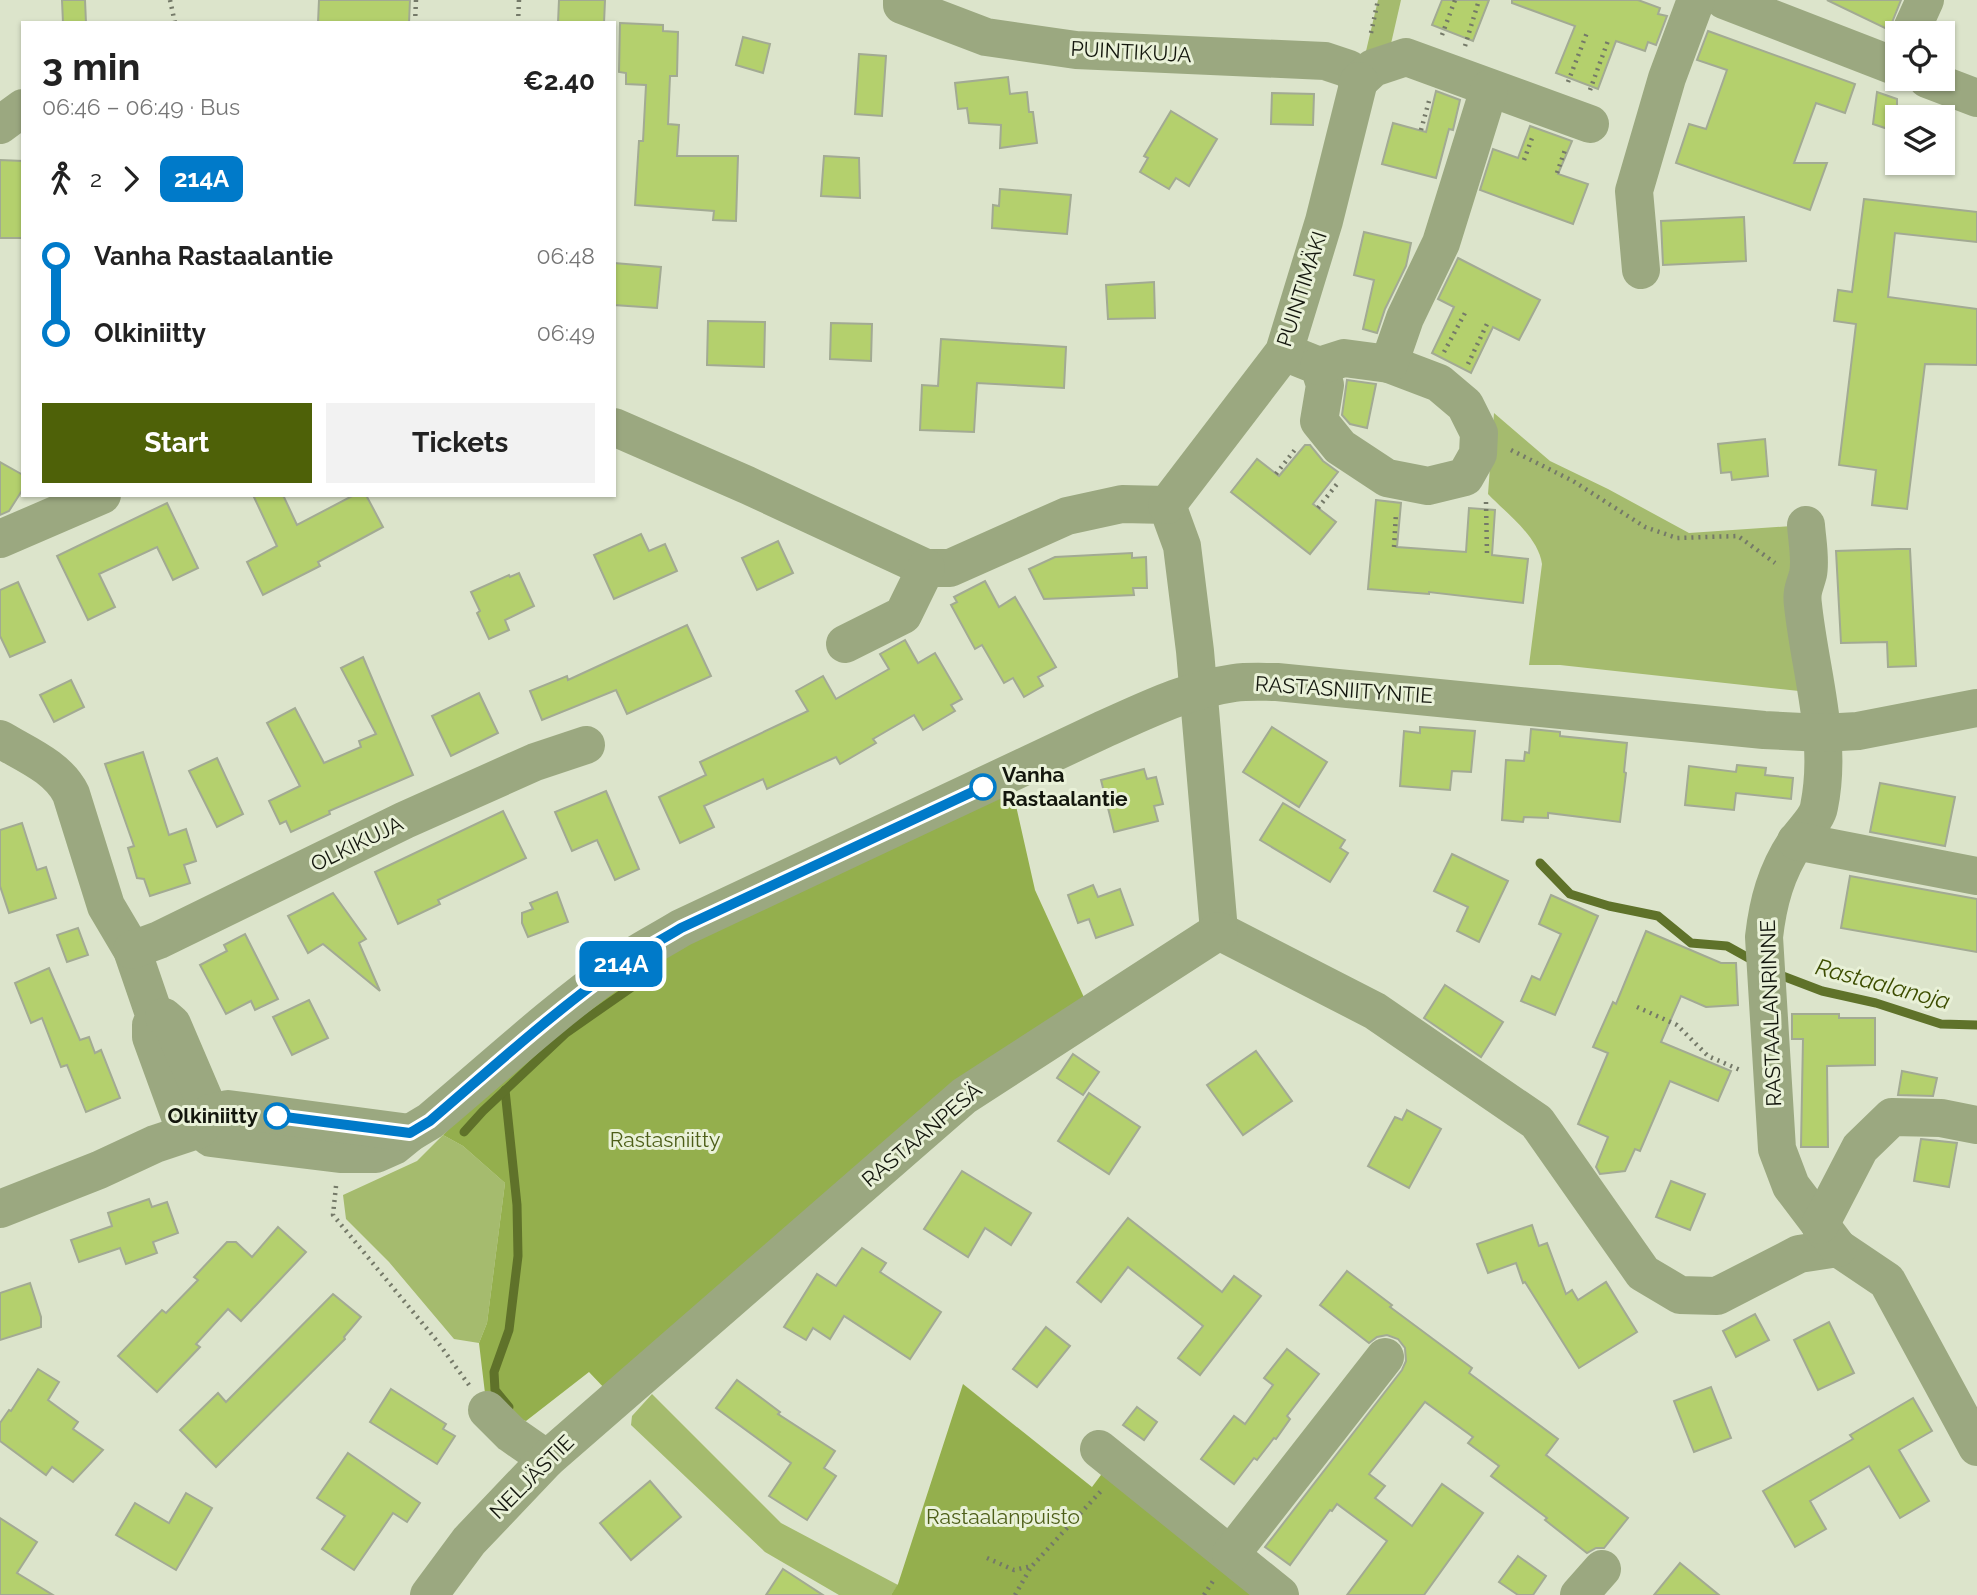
<!DOCTYPE html>
<meta charset="utf-8">
<style>
:root{--surface:#fff;--page:#f2f2f2;--text:#222;--muted:#767676;--accent:#4e6108}
body{margin:0;font-family:Raleway,sans-serif;background:var(--page);color:var(--text);height:100vh;display:flex;flex-direction:column;font-size:26px;white-space:nowrap}
*{box-sizing:border-box;margin:0}
p{font-size:23px;color:var(--muted)}
.icon{flex:none;width:38px;height:38px;fill:none;stroke:currentColor;stroke-width:2;stroke-linecap:round;stroke-linejoin:round}
.map{position:relative;flex:1;overflow:hidden}
.panel{position:absolute;left:21px;top:21px;width:595px;height:476px;display:flex;flex-direction:column;background:var(--surface);border-radius:0px;box-shadow:0 2px 5px #0004}
.panel>*{flex:none}
.badge{padding:0 14px;border-radius:10px;font-size:24px;line-height:46px}
.buttons{position:absolute;left:1885px;top:21px;display:grid;gap:14px}
.buttons a{display:grid;place-items:center;width:70px;height:70px;border-radius:0px;background:var(--surface);box-shadow:0 2px 5px #0004;font-size:35px}
.map>.badge{position:absolute;translate:-50% -50%;box-shadow:0 0 0 4px #fff}
.legs{display:flex;align-items:center;gap:10px;height:77px;padding:0 21px;font-size:23px}
.legs p{margin-inline-start:auto}
.overview{display:flex;align-items:center;justify-content:space-between;height:119px;padding:0 21px}
h1{font-size:38px;font-weight:700;line-height:52px}
.cta{display:flex;gap:14px;margin-top:auto;padding:14px 21px}
.cta a{flex:1;height:80px;border-radius:0px;background:var(--accent);color:#fff;font-size:28px;font-weight:700;line-height:80px;text-align:center}
.cta a+a{background:var(--page);color:var(--text)}
ul{padding:0 21px;list-style:none}
li{display:flex;align-items:center;gap:24px;height:77px;font-size:26px}
li i{display:grid;place-items:center;width:10px;height:100%;margin:0 9px;background:currentColor}
li i::after{content:'';width:18px;height:18px;margin:-9px;border:5px solid;border-radius:50%;background:var(--surface)}
li p{margin-inline-start:auto}
li:first-child i{background:linear-gradient(#0000 50%,currentColor 0)}
li:last-child i{background:linear-gradient(currentColor 50%,#0000 0)}
.map>svg:first-child{display:block}
.green{fill:#a5bb6e}
.forest{fill:#94af4d}
.lines{fill:none;stroke-linecap:round;stroke-linejoin:round}
.stream{stroke:#5f722a;stroke-width:9}
.building{fill:#b4d06d;stroke:#a2aa93;stroke-width:2}
.path{stroke:#747968;stroke-width:4.5;stroke-dasharray:2 5;stroke-linecap:butt}
.minor{stroke:#9ba880;stroke-width:38}
.line-1-casing{stroke:#fff;stroke-width:16}
.line-1{stroke:#007ac9;stroke-width:10}
.stop-1-dot{fill:#fff;stroke:#007ac9;stroke-width:3.5}
.labels{text-anchor:middle;stroke-width:6;stroke-linejoin:round;paint-order:stroke}
.street-label{font-size:21px;fill:#13160d;stroke:#e9f1d8}
.stop-label{font-size:21px;font-weight:bold;fill:#13160d;stroke:#e9f1d8;text-anchor:start}
.park-label{font-size:21px;fill:#4d5e18;stroke:#e9f1d8}
.water-label{font-size:23px;font-style:italic;fill:#3d4d01;stroke:#e9f1d8}
</style>
<div class="map">
<svg width="1977" height="1595" viewBox="0 0 1977 1595">
<rect width="100%" height="100%" fill="#dce4cb"/>
<!-- green -->
<g class="green">
<polygon points="1378,0 1401,0 1390,48 1359,81"/>
<path d="M 1494,413 L 1550,461 L 1608,489 L 1689,533 L 1806,525 L 1799,691 L 1560,665 L 1529,665 L 1542,564 C 1538,536 1507,514 1488,494 Z"/>
<polygon points="443,1135 463,1146 505,1183 487,1323 479,1343 454,1339 389,1262 346,1219 343,1195 417,1161"/>
<polygon points="652,1394 781,1523 898,1585 891,1595 839,1595 765,1552 631,1425 632,1416"/>
</g>
<!-- forest -->
<g class="forest">
<polygon points="1012,788 1035,890 1087,1004 607,1391 589,1372 526,1421 487,1410 479,1343 487,1323 505,1183 463,1146 443,1135 478,1100 642,966"/>
<polygon points="963,1384 1092,1487 1104,1471 1251,1595 891,1595 898,1584"/>
</g>
<g class="lines">
<!-- stream -->
<g class="stream">
<polyline points="1540,863 1570,894 1609,906 1658,916 1691,943 1727,946 1754,961"/>
<polyline points="1780,975 1822,991 1876,1003 1941,1024 1977,1025"/>
<polyline points="505,1090 517,1205 518,1256 509,1330 494,1372 495,1390 509,1407"/>
<polyline points="464,1132 483,1111 566,1033 632,987"/>
</g>
</g>
<!-- building -->
<g class="building">
<polygon points="62,0 85,0 86,23 63,23"/>
<polygon points="319,0 410,0 409,23 318,23"/>
<polygon points="559,0 605,0 604,23 558,23"/>
<polygon points="1442,0 1489,0 1473,41 1432,25"/>
<polygon points="1512,0 1638,0 1660,8 1658,14 1667,16 1656,45 1648,42 1645,51 1616,41 1598,89 1556,73 1575,26 1512,3"/>
<polygon points="1827,0 1901,0 1889,30"/>
<polygon points="620,23 663,25 663,31 678,32 677,76 670,76 668,124 679,125 677,156 738,156 736,221 713,220 714,211 635,205 639,141 643,141 646,85 626,84 626,73 619,72"/>
<polygon points="1708,31 1855,84 1845,113 1816,103 1794,163 1827,163 1810,210 1676,163 1689,124 1706,129 1727,70 1697,60"/>
<polygon points="743,37 770,44 763,73 736,65"/>
<polygon points="859,54 886,56 882,116 855,114"/>
<polygon points="1008,77 1010,94 1027,92 1029,112 1033,112 1037,143 1000,148 1001,125 969,123 967,108 958,109 955,83"/>
<polygon points="1436,91 1460,100 1453,130 1449,129 1436,178 1382,164 1393,123 1426,132"/>
<polygon points="1877,92 1897,99 1897,132 1873,124"/>
<polygon points="1272,93 1314,94 1313,125 1271,124"/>
<polygon points="1171,111 1217,139 1189,186 1176,178 1169,189 1140,172 1148,158 1144,156"/>
<polygon points="1530,126 1572,141 1558,174 1588,184 1573,224 1480,190 1493,149 1518,158"/>
<polygon points="824,156 859,158 860,198 821,196"/>
<polygon points="0,160 23,161 23,238 0,238"/>
<polygon points="1000,189 1071,195 1067,234 992,228 993,205 999,206"/>
<polygon points="1864,199 1977,212 1977,242 1895,233 1888,297 1977,309 1977,365 1925,364 1907,509 1872,505 1876,470 1839,465 1856,324 1834,321 1838,290 1852,292"/>
<polygon points="1744,217 1746,261 1663,265 1661,221"/>
<polygon points="1364,232 1411,243 1406,266 1385,309 1377,333 1363,329 1374,280 1354,275"/>
<polygon points="1458,258 1540,300 1519,340 1493,327 1471,373 1432,353 1454,307 1438,299"/>
<polygon points="614,263 661,267 657,308 614,305"/>
<polygon points="1154,282 1155,318 1108,319 1106,285"/>
<polygon points="708,321 765,322 764,367 707,365"/>
<polygon points="831,323 872,324 871,361 830,359"/>
<polygon points="941,339 1066,347 1064,388 977,383 974,432 920,430 922,385 938,386"/>
<polygon points="1347,380 1376,384 1367,428 1350,424 1342,415"/>
<polygon points="1765,439 1768,476 1732,480 1731,472 1721,473 1718,444"/>
<polygon points="1305,445 1310,445 1323,461 1338,472 1313,504 1336,522 1310,554 1231,492 1257,459 1279,476"/>
<polygon points="0,462 23,475 23,489 9,511 0,515"/>
<polygon points="253,495 283,495 297,525 354,495 366,495 383,527 318,562 320,566 263,595 247,562 277,546"/>
<polygon points="1376,500 1401,503 1397,547 1466,552 1469,508 1495,510 1492,555 1528,559 1523,603 1429,592 1429,594 1368,589"/>
<polygon points="167,503 198,568 173,580 157,547 99,574 115,607 88,620 57,556"/>
<polygon points="641,534 649,551 665,544 677,571 614,599 594,555"/>
<polygon points="778,541 793,573 757,590 742,558"/>
<polygon points="1898,549 1910,549 1916,666 1888,667 1887,642 1841,643 1836,551"/>
<polygon points="1132,553 1132,558 1146,557 1147,588 1133,588 1134,595 1044,599 1029,569 1055,557"/>
<polygon points="519,573 534,606 505,620 509,630 489,639 477,613 480,611 471,592 509,575 510,577"/>
<polygon points="985,581 999,607 1015,597 1056,667 1038,677 1043,686 1024,697 1013,678 1004,683 982,645 975,649 951,605 957,602 954,597"/>
<polygon points="18,582 45,642 10,657 0,636 0,590"/>
<polygon points="687,625 711,676 627,714 616,690 542,720 530,691 567,676 568,680"/>
<polygon points="905,640 918,663 935,653 962,699 951,705 955,711 923,730 914,715 873,739 876,743 840,764 836,757 767,789 763,779 704,806 714,827 680,843 659,797 706,775 700,762 808,711 796,691 823,676 836,699 889,669 880,654"/>
<polygon points="363,657 413,775 329,811 330,814 291,832 286,821 280,824 269,801 300,786 267,723 295,708 324,763 361,747 359,741 376,734 341,668"/>
<polygon points="71,680 84,707 54,722 40,695"/>
<polygon points="479,693 498,733 451,756 432,716"/>
<polygon points="1272,727 1327,762 1299,807 1243,772"/>
<polygon points="1420,727 1475,731 1471,772 1452,771 1450,790 1400,786 1404,731 1420,733"/>
<polygon points="1531,729 1560,732 1560,736 1627,743 1624,772 1626,773 1620,822 1548,813 1548,818 1524,817 1523,822 1502,820 1506,760 1524,761 1525,752 1529,753"/>
<polygon points="143,752 169,835 186,829 196,861 184,865 190,883 150,896 144,879 137,878 128,848 134,846 105,764"/>
<polygon points="217,758 243,814 217,827 189,771"/>
<polygon points="1737,765 1766,768 1765,775 1793,778 1791,799 1736,793 1734,810 1685,805 1689,766 1736,772"/>
<polygon points="1144,769 1147,779 1156,777 1163,804 1154,806 1158,821 1114,832 1101,780"/>
<polygon points="1880,783 1955,797 1945,846 1870,832"/>
<polygon points="606,791 639,869 615,880 597,840 572,851 555,812"/>
<polygon points="1283,803 1345,840 1340,848 1348,853 1330,882 1260,840"/>
<polygon points="503,811 526,858 438,900 440,904 398,924 375,872"/>
<polygon points="22,823 37,870 46,867 56,898 9,913 0,886 0,830"/>
<polygon points="1452,854 1508,881 1479,942 1457,931 1468,907 1434,891"/>
<polygon points="1850,876 1977,899 1977,952 1841,928"/>
<polygon points="1093,885 1098,897 1120,889 1133,925 1096,938 1089,919 1078,923 1068,895"/>
<polygon points="557,892 568,922 528,937 522,923 522,913 533,909 530,903"/>
<polygon points="333,893 366,939 359,943 380,991 323,944 308,953 288,916"/>
<polygon points="1551,895 1598,916 1555,1015 1521,1001 1532,976 1540,980 1561,934 1539,924"/>
<polygon points="78,928 88,955 67,962 57,935"/>
<polygon points="1646,931 1721,963 1736,963 1738,1005 1706,1007 1681,996 1661,1042 1731,1071 1718,1101 1670,1081 1640,1151 1635,1149 1625,1171 1600,1174 1596,1167 1608,1137 1578,1124 1608,1053 1593,1047 1613,1002 1616,1004"/>
<polygon points="245,934 278,999 255,1010 251,1001 226,1014 200,965 227,951 224,945"/>
<polygon points="49,968 80,1040 89,1037 95,1053 101,1050 120,1098 86,1112 67,1065 61,1067 42,1018 31,1023 15,983"/>
<polygon points="1445,985 1503,1022 1481,1057 1424,1018"/>
<polygon points="309,1000 328,1038 292,1055 273,1017"/>
<polygon points="1792,1014 1839,1014 1839,1018 1875,1018 1875,1065 1827,1066 1828,1147 1801,1147 1803,1039 1792,1039"/>
<polygon points="1256,1051 1292,1101 1243,1135 1207,1085"/>
<polygon points="1073,1054 1099,1072 1083,1095 1057,1078"/>
<polygon points="1902,1071 1937,1078 1933,1096 1898,1095"/>
<polygon points="1089,1093 1140,1127 1109,1174 1058,1141"/>
<polygon points="1407,1110 1441,1129 1409,1188 1368,1166 1395,1117 1402,1120"/>
<polygon points="1921,1139 1957,1143 1949,1187 1914,1181"/>
<polygon points="962,1171 1031,1213 1011,1245 985,1228 968,1257 924,1229"/>
<polygon points="1671,1181 1705,1194 1690,1230 1656,1217"/>
<polygon points="149,1199 152,1207 167,1202 178,1233 153,1242 157,1253 126,1264 120,1248 79,1262 71,1240 112,1226 108,1213"/>
<polygon points="1128,1218 1222,1292 1234,1276 1261,1296 1200,1375 1178,1358 1203,1326 1128,1267 1101,1302 1077,1282"/>
<polygon points="1532,1225 1539,1246 1547,1243 1566,1294 1572,1290 1578,1300 1606,1282 1637,1332 1579,1368 1525,1282 1523,1283 1516,1263 1488,1273 1477,1244"/>
<polygon points="278,1227 306,1252 241,1321 228,1309 196,1344 200,1347 157,1392 118,1356 162,1310 166,1313 198,1280 194,1277 227,1242 236,1242 252,1257"/>
<polygon points="862,1248 886,1263 880,1272 941,1312 910,1359 844,1316 830,1339 813,1328 806,1340 784,1327 817,1274 836,1286"/>
<polygon points="1347,1271 1392,1305 1390,1307 1472,1368 1469,1373 1558,1439 1546,1455 1628,1518 1604,1548 1596,1548 1587,1553 1545,1520 1547,1518 1491,1476 1499,1466 1468,1443 1473,1437 1425,1402 1369,1474 1385,1486 1375,1498 1412,1526 1442,1484 1483,1513 1424,1595 1347,1595 1387,1541 1337,1504 1332,1511 1330,1510 1290,1565 1265,1547 1402,1370 1406,1361 1405,1348 1398,1339 1387,1335 1377,1337 1369,1343 1320,1305"/>
<polygon points="30,1283 41,1317 41,1327 0,1340 0,1293"/>
<polygon points="333,1294 361,1317 344,1337 345,1339 216,1467 180,1430 218,1393 226,1402"/>
<polygon points="1755,1314 1769,1340 1736,1357 1723,1331"/>
<polygon points="1829,1322 1854,1373 1818,1390 1794,1340"/>
<polygon points="1046,1327 1070,1346 1037,1387 1013,1369"/>
<polygon points="1287,1349 1319,1374 1287,1416 1290,1419 1276,1439 1274,1438 1257,1460 1254,1458 1234,1484 1201,1459 1234,1416 1245,1424 1273,1385 1264,1378"/>
<polygon points="38,1369 59,1382 48,1400 78,1422 73,1429 103,1450 73,1482 52,1467 46,1475 0,1441 0,1423 9,1410 11,1411"/>
<polygon points="737,1380 780,1412 778,1414 835,1451 824,1468 836,1476 807,1520 769,1496 791,1463 716,1408"/>
<polygon points="1711,1387 1731,1438 1694,1452 1674,1401"/>
<polygon points="391,1389 446,1424 443,1429 455,1436 437,1464 370,1422"/>
<polygon points="1913,1398 1932,1431 1899,1450 1929,1501 1900,1518 1869,1466 1810,1501 1826,1529 1795,1547 1763,1491 1853,1439 1850,1435"/>
<polygon points="1137,1407 1157,1422 1144,1440 1123,1425"/>
<polygon points="348,1453 420,1503 407,1522 393,1513 354,1570 322,1549 345,1516 317,1498"/>
<polygon points="650,1481 681,1517 631,1560 600,1523"/>
<polygon points="186,1493 212,1508 176,1570 116,1535 135,1503 169,1523"/>
<polygon points="0,1518 37,1542 17,1573 53,1595 0,1595"/>
<polygon points="1518,1556 1546,1576 1533,1595 1518,1595 1499,1582"/>
<polygon points="1680,1563 1719,1595 1654,1595"/>
<polygon points="783,1569 823,1595 766,1595"/>
</g>
<g class="lines">
<!-- path -->
<g class="path">
<polyline points="170,0 175,23"/>
<polyline points="415,23 416,0"/>
<polyline points="518,23 519,0"/>
<polyline points="1371,33 1378,0"/>
<polyline points="1442,35 1455,0"/>
<polyline points="1465,46 1479,0"/>
<polyline points="1568,82 1588,30"/>
<polyline points="1590,90 1609,38"/>
<polyline points="1421,130 1429,101"/>
<polyline points="1524,160 1532,138"/>
<polyline points="1557,173 1566,147"/>
<polyline points="1444,352 1465,313"/>
<polyline points="1468,364 1487,324"/>
<polyline points="1511,450 1573,481 1645,527 1677,538 1738,536 1775,563"/>
<polyline points="1276,474 1297,447"/>
<polyline points="1486,502 1487,554"/>
<polyline points="1318,508 1337,484"/>
<polyline points="1394,547 1396,513"/>
<polyline points="1637,1007 1677,1025 1708,1056 1740,1070"/>
<polyline points="336,1186 333,1215 437,1341 469,1385"/>
<polyline points="987,1558 1014,1570 1032,1566 1101,1491"/>
<polyline points="1015,1595 1031,1567"/>
<polyline points="1204,1595 1213,1581"/>
</g>
<!-- minor -->
<g class="minor">
<polyline points="902,0 902,5 986,37 1076,50 1325,61 1349,69 1359,81"/>
<polyline points="1724,0 1897,67"/>
<polyline points="1910,33 1925,0"/>
<polyline points="1927,79 1977,98"/>
<polyline points="1359,81 1373,68 1406,57 1590,124"/>
<polyline points="0,125 23,108"/>
<polyline points="1641,270 1634,191 1667,78 1696,0"/>
<polyline points="1284,352 1319,366 1325,385 1319,421 1340,447 1387,478 1428,486 1465,477 1478,454 1479,433 1465,405 1439,383 1389,364"/>
<polyline points="1319,366 1344,358 1389,364 1405,318 1441,243 1489,89"/>
<polyline points="614,427 747,485 926,568 950,568 1067,516 1122,504 1167,505 1182,546 1195,651 1219,931 1375,1011 1537,1122 1643,1273 1680,1295 1717,1296 1799,1254 1838,1248 1887,1281 1977,1447"/>
<polyline points="1167,505 1284,352 1324,221 1359,81"/>
<path d="M 1806,525 C 1807,540 1811,560 1808,574 C 1805,586 1801,591 1803,605 C 1810,672 1833,739 1819,807 C 1817,819 1803,831 1796,842 C 1776,872 1768,902 1764,937 L 1777,1149 L 1791,1186 L 1838,1248"/>
<polyline points="0,539 102,495"/>
<polyline points="845,644 903,615 926,568"/>
<path d="M 0,739 C 25,754 58,767 71,794 L 106,906 L 132,950 L 155,1017 L 151,1025 L 151,1037 L 186,1133"/>
<polyline points="1796,841 1977,876"/>
<polyline points="132,950 159,940 405,820 535,762 586,745"/>
<polyline points="164,1017 172,1024 210,1113"/>
<path d="M 200,1129 L 211,1138 L 340,1154 L 376,1154 L 394,1146 L 410,1133 L 430,1121 C 492,1069 551,1014 617,967 C 637,952 660,941 681,928 L 1102,730 C 1145,711 1186,690 1234,683 C 1248,681 1263,682 1277,682 L 1764,730 L 1822,733 L 1858,731 L 1977,708"/>
<polyline points="0,1209 99,1170 155,1144 200,1129 210,1113 228,1109 410,1133"/>
<polyline points="1820,1225 1860,1148 1892,1117 1941,1118 1977,1125"/>
<polyline points="487,1410 511,1434 547,1459"/>
<polyline points="1099,1449 1280,1595"/>
<polyline points="1231,1554 1385,1357"/>
<polyline points="429,1595 469,1541 547,1459 964,1096 1219,931"/>
<polyline points="1579,1595 1602,1569"/>
</g>
</g>
<g class="lines">
<defs>
<path id="line-1" d="M 277,1116 L 410,1133 L 430,1121 C 491,1069 551,1014 617,967 C 637,952 660,941 681,928 L 983,787"/>
</defs>
<!-- line-1 casing -->
<use href="#line-1" class="line-1-casing"/>
<!-- line-1 -->
<use href="#line-1" class="line-1"/>
</g>
<!-- markers -->
<g class="stop-1-dot">
<circle cx="983" cy="787" r="12"/>
<circle cx="277" cy="1116" r="12"/>
</g>
<g class="labels">
<!-- street labels -->
<g class="street-label">
<text transform="translate(1131 52) rotate(3)" y="7">PUINTIKUJA</text>
<text transform="translate(1302 289) rotate(-72)" y="7">PUINTIMÄKI</text>
<text transform="translate(1344 690) rotate(4)" y="7">RASTASNIITYNTIE</text>
<text transform="translate(357 844) rotate(-26)" y="7">OLKIKUJA</text>
<text transform="translate(1771 1013) rotate(-92)" y="7">RASTAALANRINNE</text>
<text transform="translate(922 1135) rotate(-40)" y="7">RASTAANPESÄ</text>
<text transform="translate(532 1477) rotate(-45)" y="7">NELJÄSTIE</text>
</g>
<!-- stop labels -->
<g class="stop-label">
<text x="1002" y="782">Vanha<tspan x="1002" dy="24">Rastaalantie</tspan></text>
<text x="258" y="1123" text-anchor="end">Olkiniitty</text>
</g>
<!-- park labels -->
<g class="park-label">
<text x="665" y="1147">Rastasniitty</text>
<text x="1003" y="1524">Rastaalanpuisto</text>
</g>
<!-- water labels -->
<g class="water-label">
<text transform="translate(1883 984) rotate(15)" y="8">Rastaalanoja</text>
</g>
</g>
</svg>
<div class="buttons">
<a><svg class="icon" aria-label="locate" viewBox="0 0 24 24"><circle cx="12" cy="12" r="6"/><path d="M12 2v4M12 18v4M2 12h4M18 12h4"/></svg></a>
<a><svg class="icon" aria-label="layers" viewBox="0 0 24 24"><path d="M12 4l9 5-9 5-9-5zM3 14l9 5 9-5"/></svg></a>
</div>
<b class="badge" style="left:621px;top:964px;background:#007ac9;color:#fff">214A</b>
<section class="panel">
<div class="overview"><div><h1>3 min</h1><p>06:46 – 06:49 · Bus</p></div><b>€2.40</b></div>
<div class="legs"><svg class="icon" aria-label="walk" viewBox="0 0 24 24"><circle cx="13" cy="4" r="2"/><path d="M13 8l-2 6 4 7M11 14l-3 7M7 12l3-4h3l4 4"/></svg>2<svg class="icon" aria-label="forward" viewBox="0 0 24 24"><path d="M9 5l7 7-7 7"/></svg><b class="badge" style="background:#007ac9;color:#fff">214A</b></div>
<ul>
<li><i style="color:#007ac9"></i><b>Vanha Rastaalantie</b><p>06:48</p></li>
<li><i style="color:#007ac9"></i><b>Olkiniitty</b><p>06:49</p></li>
</ul>
<div class="cta"><a>Start</a><a>Tickets</a></div>
</section>
</div>
